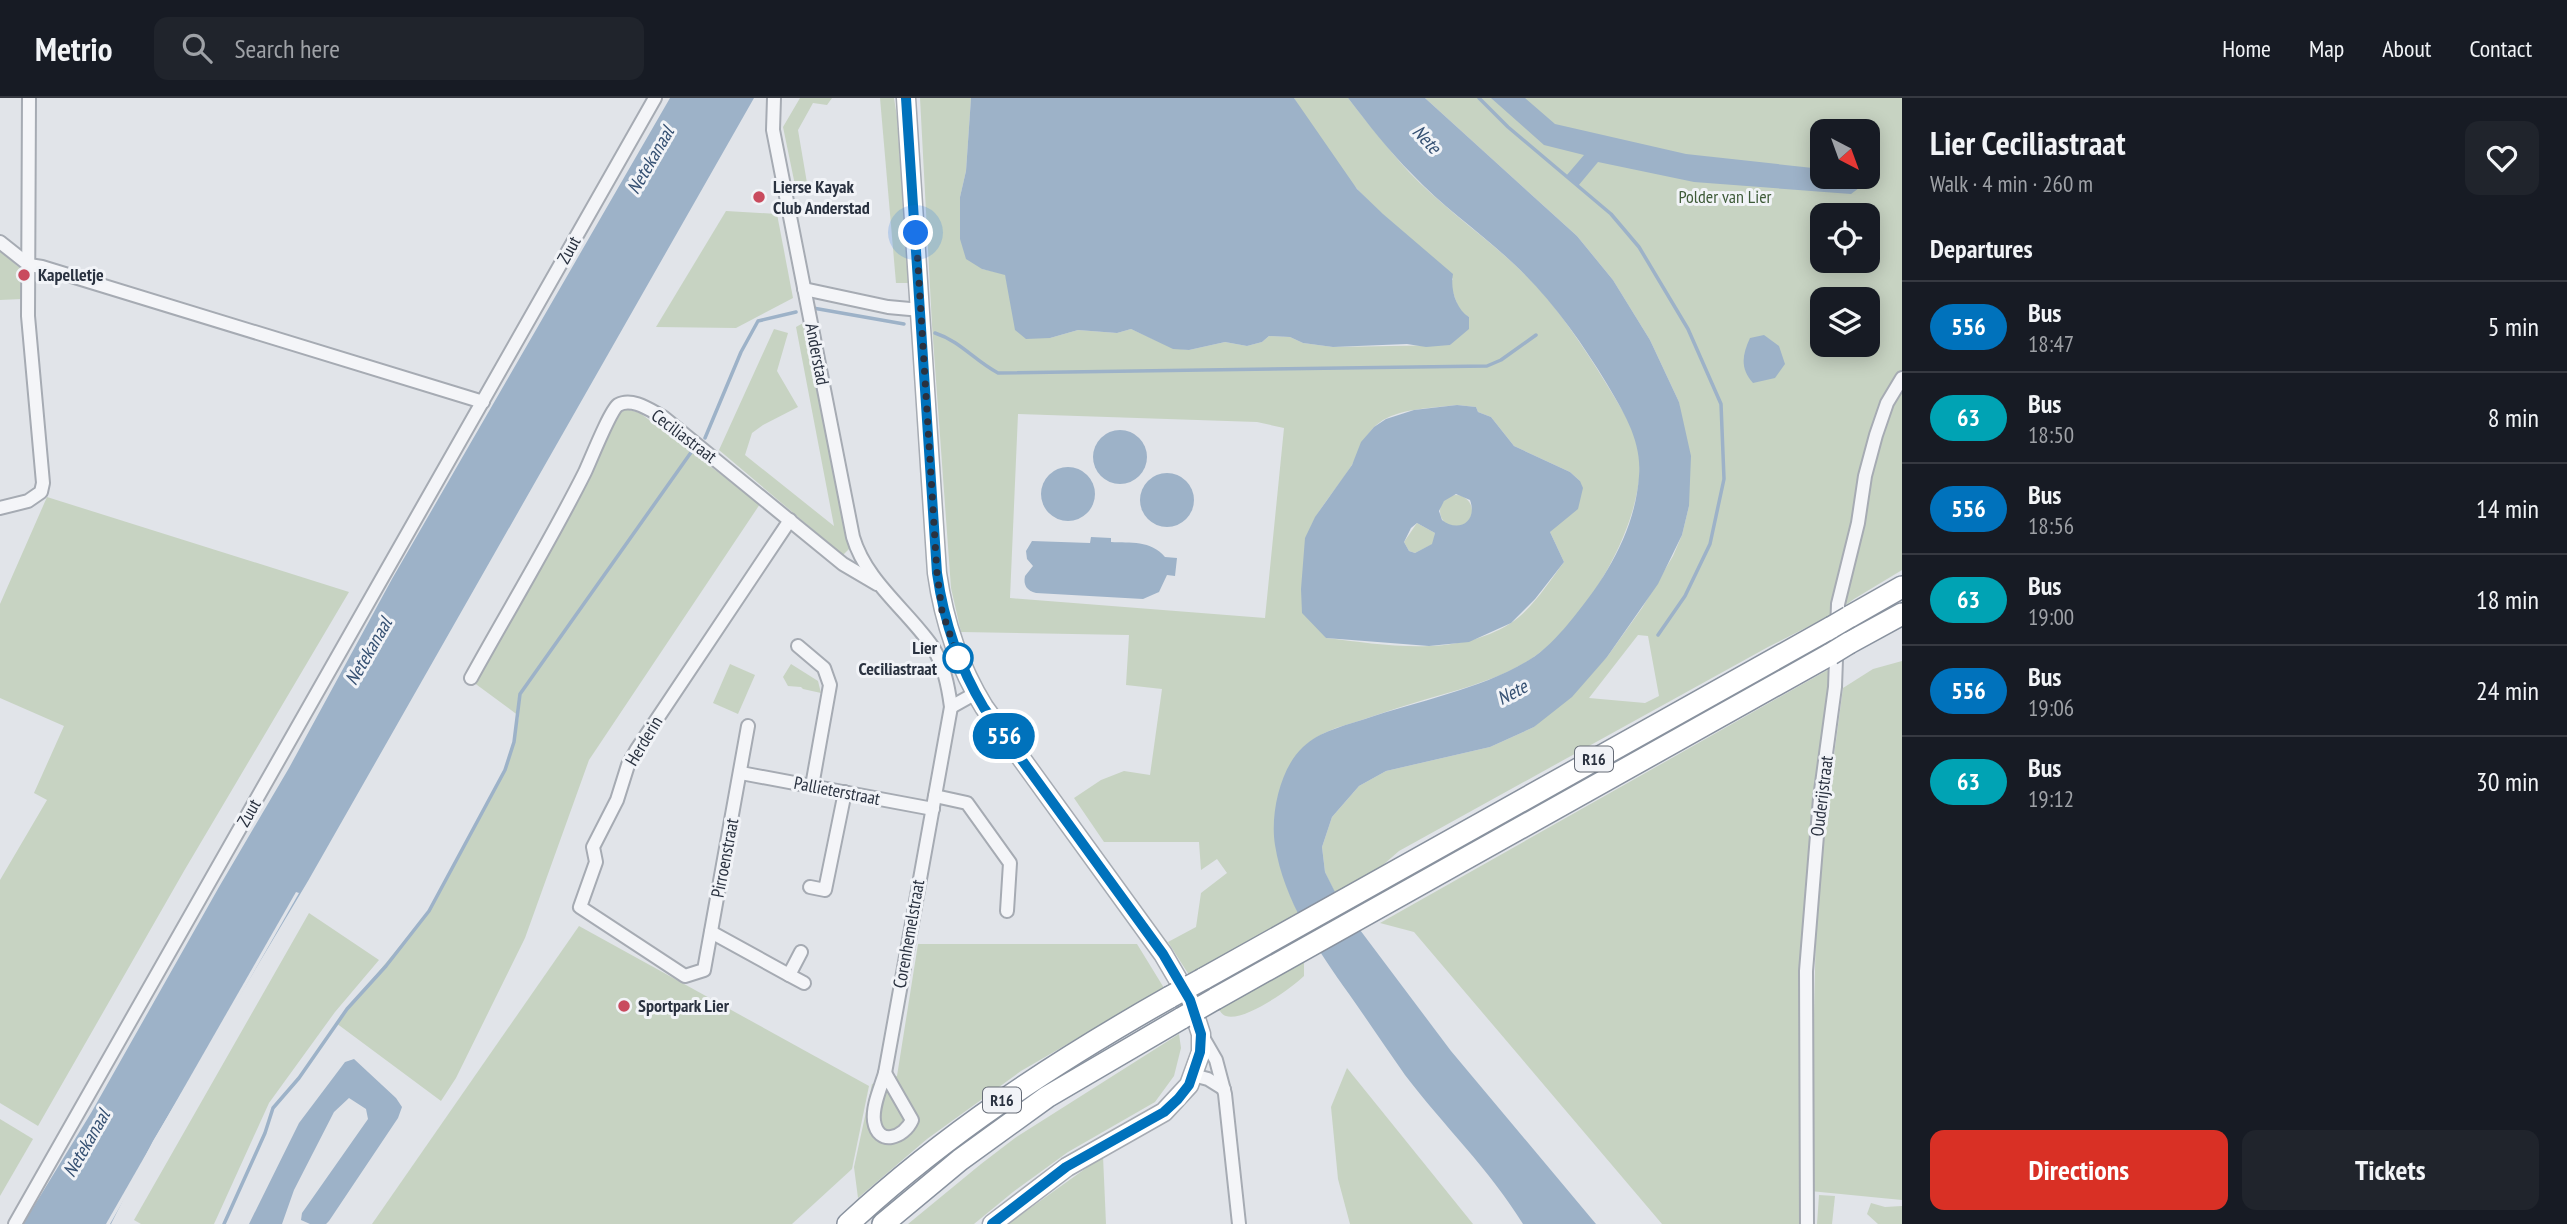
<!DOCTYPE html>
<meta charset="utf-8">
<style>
:root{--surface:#171b24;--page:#20242c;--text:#f1f3f6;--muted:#9ea1a6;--line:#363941;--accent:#d93025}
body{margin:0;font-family:"PT Sans Narrow",sans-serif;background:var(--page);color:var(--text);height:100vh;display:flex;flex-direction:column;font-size:26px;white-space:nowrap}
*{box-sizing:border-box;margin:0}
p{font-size:23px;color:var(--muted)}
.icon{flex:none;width:38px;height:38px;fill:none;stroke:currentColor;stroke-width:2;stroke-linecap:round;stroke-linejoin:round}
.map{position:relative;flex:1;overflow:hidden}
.drawer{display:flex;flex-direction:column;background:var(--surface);width:665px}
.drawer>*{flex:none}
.badge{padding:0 14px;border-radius:23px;font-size:24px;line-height:46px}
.needle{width:46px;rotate:139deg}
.buttons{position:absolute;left:1810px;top:21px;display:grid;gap:14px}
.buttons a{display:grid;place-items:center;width:70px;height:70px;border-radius:14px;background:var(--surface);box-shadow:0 4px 18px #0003;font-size:35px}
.you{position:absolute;width:35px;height:35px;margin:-18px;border:5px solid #fff;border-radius:50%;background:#1a73e8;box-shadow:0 0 0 10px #1a73e833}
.map>.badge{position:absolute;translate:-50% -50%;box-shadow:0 0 0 4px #fff}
h2{padding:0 28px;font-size:26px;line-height:63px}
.round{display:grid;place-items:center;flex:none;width:74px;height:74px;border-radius:14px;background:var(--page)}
.summary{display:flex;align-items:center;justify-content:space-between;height:119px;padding:0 28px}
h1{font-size:33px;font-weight:700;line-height:52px}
.action{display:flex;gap:14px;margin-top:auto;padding:14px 28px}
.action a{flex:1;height:80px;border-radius:14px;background:var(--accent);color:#fff;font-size:28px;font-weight:700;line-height:80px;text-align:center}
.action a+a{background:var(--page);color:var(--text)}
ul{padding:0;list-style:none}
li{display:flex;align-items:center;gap:21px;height:91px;padding:0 28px;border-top:2px solid var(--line)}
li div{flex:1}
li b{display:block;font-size:26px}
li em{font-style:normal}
li .badge{min-width:77px;font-weight:700;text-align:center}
header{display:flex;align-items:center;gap:42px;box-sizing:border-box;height:98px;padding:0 35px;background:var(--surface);border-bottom:2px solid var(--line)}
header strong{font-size:33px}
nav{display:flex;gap:38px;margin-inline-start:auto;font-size:24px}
.search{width:490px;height:63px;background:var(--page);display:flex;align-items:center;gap:18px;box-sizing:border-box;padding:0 24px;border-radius:14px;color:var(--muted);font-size:26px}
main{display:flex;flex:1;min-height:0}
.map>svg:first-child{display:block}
.green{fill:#c7d3c2;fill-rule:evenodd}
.water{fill:#9db2c8;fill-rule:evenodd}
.pier{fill:#e1e4e9}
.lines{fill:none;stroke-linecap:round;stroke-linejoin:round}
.stream{stroke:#9db2c8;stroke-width:3.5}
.minor-casing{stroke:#a6abb3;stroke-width:16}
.secondary-casing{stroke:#a6abb3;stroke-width:21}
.trunk-casing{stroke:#89929f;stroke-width:24}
.minor{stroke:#f4f5f8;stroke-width:12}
.secondary{stroke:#fff;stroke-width:18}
.trunk{stroke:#fff;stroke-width:21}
.trunk-bridge-casing{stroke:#89929f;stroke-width:24;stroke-linecap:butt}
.trunk-bridge{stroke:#fff;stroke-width:21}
.line-casing{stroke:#fff;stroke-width:16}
.line{stroke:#0072bc;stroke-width:10}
.walk{stroke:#2a3240;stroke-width:7;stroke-dasharray:0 12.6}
.poi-dot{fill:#c94b5e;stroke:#f1f3f7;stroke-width:2.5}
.stop-dot{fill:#fff;stroke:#0072bc;stroke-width:3.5}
.labels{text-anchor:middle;stroke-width:6;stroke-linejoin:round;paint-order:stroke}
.shield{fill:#f1f3f7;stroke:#666c77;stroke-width:2}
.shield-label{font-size:16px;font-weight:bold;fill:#2a3240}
.poi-label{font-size:18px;font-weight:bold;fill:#2a3240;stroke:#f1f3f7;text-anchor:start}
.park-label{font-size:18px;fill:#3e5b38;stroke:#f1f3f7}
.street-label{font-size:18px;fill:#2a3240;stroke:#f1f3f7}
.stop-label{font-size:18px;font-weight:bold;fill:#2a3240;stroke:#f1f3f7;text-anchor:end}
.water-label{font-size:19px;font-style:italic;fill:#365173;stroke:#f1f3f7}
</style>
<header>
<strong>Metrio</strong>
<div class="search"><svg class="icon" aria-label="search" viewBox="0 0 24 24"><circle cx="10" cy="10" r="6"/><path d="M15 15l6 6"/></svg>Search here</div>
<nav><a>Home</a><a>Map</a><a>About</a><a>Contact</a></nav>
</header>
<main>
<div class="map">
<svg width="1902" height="1126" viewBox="0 0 1902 1126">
<rect width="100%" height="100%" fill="#e1e4e9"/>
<!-- green -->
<g class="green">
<polygon points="800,0 832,0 827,7 813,5 798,32 807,85 795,87 783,29"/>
<polygon points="880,0 894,0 897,19 908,185 896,185"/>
<path d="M 920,0 L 971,0 L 966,73 L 960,99 L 982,171 L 1005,176 L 1011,200 L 1050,240 L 1078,232 L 1117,235 L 1131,231 L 1173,250 L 1189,252 L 1225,244 L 1247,248 L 1262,244 L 1269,238 L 1290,239 L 1303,245 L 1333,249 L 1450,247 L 1469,219 L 1460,214 L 1450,186 L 1453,181 C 1424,148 1388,125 1359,93 C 1334,66 1312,31 1294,0 L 1348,0 C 1368,25 1388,51 1409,74 C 1449,116 1500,148 1539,191 C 1568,224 1592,262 1615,300 C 1623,314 1634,330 1638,347 C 1652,414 1586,526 1531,561 C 1497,583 1454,593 1417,604 C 1390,612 1363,622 1336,630 C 1304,643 1298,652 1286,683 C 1266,734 1277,768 1298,815 L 1189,877 L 1168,844 L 1196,829 L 1201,795 L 1227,775 L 1217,761 L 1201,772 L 1199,744 L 1104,744 L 1074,700 L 1101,682 L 1124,673 L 1150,677 L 1162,591 L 1126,587 L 1129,537 L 961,534 L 951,490 L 932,227 ZM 1457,307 L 1476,309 L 1478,314 L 1491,319 L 1514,348 L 1570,374 L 1580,383 C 1580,425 1567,410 1550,434 L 1564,464 C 1549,484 1532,511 1511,525 C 1456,560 1386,547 1326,540 L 1305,454 C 1306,421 1333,397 1350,370 C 1362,352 1362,336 1383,322 C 1404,310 1433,310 1457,307 ZM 1018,316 L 1257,324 L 1284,330 L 1265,520 L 1010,500 Z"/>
<path d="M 1425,0 L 1902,0 L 1902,472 L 1854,501 L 1833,516 L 1768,549 L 1399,753 L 1376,773 L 1335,795 L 1325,774 L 1322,749 L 1332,719 L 1359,688 L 1386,673 L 1490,649 L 1534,629 L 1607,559 L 1642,510 L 1673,458 L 1682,437 L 1689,408 L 1679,304 L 1650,242 L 1613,182 L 1577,138 ZM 1822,33 L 1867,33 L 1867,79 L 1822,79 ZM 1822,117 L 1867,117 L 1867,163 L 1822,163 ZM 1822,201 L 1867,201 L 1867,247 L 1822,247 ZM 1638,537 L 1648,538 L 1659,598 L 1645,605 L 1589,600 Z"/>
<polygon points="726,113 777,116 793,200 736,230 656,229"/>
<polygon points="0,153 21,171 22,201 0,202"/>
<polygon points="805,224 851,449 843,457 719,352 774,231 788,235 777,273 798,309 763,327 752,335 745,357 834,428 796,229"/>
<polygon points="626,311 640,315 760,406 589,662 525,840 456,980 441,1003 336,925 429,813 505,672 514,644 519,618 473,584 608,338 614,320"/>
<circle cx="1456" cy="413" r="16"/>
<polygon points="47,399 349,494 184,773 38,1028 0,1005 0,782 47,702 34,695 64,628 0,600 0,506"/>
<polygon points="1417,425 1435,435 1433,446 1415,455 1409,453 1404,444"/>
<polygon points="1902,563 1902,1102 1810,1093 1817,784 1843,590 1873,571"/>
<polygon points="730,566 755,577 738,616 713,605"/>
<polygon points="791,566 818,583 821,595 803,591 801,589 788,588 783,579"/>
<polygon points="1831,570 1808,760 1800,896 1801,1126 1662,1126 1414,834 1380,825"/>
<polygon points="309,815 379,862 335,914 269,1005 214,1126 141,1126 134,1122"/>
<polygon points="579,828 869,988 852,1071 792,1126 372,1126"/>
<polygon points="918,846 1137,846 1164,890 1021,973 927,1041 858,1100 854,1069 872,986 897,978"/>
<path d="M 1304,862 L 1304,878 C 1292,890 1244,924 1226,918 C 1222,917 1220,913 1218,910 Z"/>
<polygon points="1179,936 1181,950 1174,978 1155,1004 1068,1054 1013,1094 974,1126 908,1126 981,1066 1015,1040"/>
<polygon points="1347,970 1473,1126 1350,1126 1338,1081 1331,1009"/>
<polygon points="0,1021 33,1041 0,1098"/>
<polygon points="1103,1058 1106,1126 1008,1126"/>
<polygon points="1819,1097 1835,1098 1832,1126 1817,1126"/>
<polygon points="1871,1105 1885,1109 1902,1108 1902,1126 1878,1126 1867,1116"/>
</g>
<!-- water -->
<g class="water">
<polygon points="670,0 754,0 308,783 153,1043 111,1126 23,1126 91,1015 219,789 289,670 392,481"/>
<path d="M 971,0 L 1294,0 L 1357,91 L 1383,116 L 1453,176 C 1450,191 1456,211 1469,219 L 1469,231 L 1450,247 L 1426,249 L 1407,246 L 1333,249 L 1303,245 L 1290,239 L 1269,238 L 1262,244 L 1247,248 L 1225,244 L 1189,252 L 1173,251 L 1131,231 L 1117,235 L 1078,232 L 1050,240 L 1026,241 L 1015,232 L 1005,177 L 982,171 L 966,161 L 960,141 L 960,99 L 966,73 Z"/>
<path d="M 1348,0 L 1425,0 L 1577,138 L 1613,182 L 1650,242 L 1679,304 L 1691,358 L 1689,408 L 1682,437 L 1658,486 L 1607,559 L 1572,599 L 1534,629 L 1490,649 L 1386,673 L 1359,688 L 1332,719 L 1322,749 L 1325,774 L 1342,808 L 1451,953 L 1596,1126 L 1523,1126 C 1490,1072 1443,1027 1405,977 C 1386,950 1368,923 1349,896 C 1317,851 1284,803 1275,747 C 1270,717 1280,670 1303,649 C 1320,633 1344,628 1365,621 C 1418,603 1482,591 1529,562 C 1544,553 1557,539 1568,526 C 1604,483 1635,435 1639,378 C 1642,343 1624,315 1607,286 C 1581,243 1551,201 1514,166 C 1481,135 1443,109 1412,76 C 1389,53 1368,26 1348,0 Z"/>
<polygon points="1491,0 1525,0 1555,26 1686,56 1822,71 1822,79 1857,79 1860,83 1859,90 1851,96 1694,84 1598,64 1578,88 1566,78 1584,57 1544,47"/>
<path d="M 1764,237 L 1779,248 L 1785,266 L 1775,280 L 1753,285 C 1740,271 1742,257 1750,240 Z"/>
<path d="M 1457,307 L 1476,309 L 1478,314 L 1491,319 L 1514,348 L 1570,374 L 1580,383 L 1583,390 L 1578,411 L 1550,434 L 1564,464 L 1535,501 L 1511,525 L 1469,544 L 1429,548 L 1326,540 L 1302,515 L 1301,491 L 1305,440 L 1315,419 L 1352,367 L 1361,344 L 1374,329 L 1386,321 L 1414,312 ZM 1456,396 L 1470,402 C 1478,424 1458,435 1442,422 L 1439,413 L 1444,403 ZM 1417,425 L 1435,435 L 1432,446 L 1415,455 L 1409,453 L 1404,444 L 1411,430 Z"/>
<circle cx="1120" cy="359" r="27"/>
<circle cx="1068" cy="396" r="27"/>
<circle cx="1167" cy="402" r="27"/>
<path d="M 1091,439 L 1111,440 L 1111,444 C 1130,445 1151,442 1165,459 L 1177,460 L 1175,478 L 1167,477 L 1159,494 L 1143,501 L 1036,495 C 1027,493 1023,487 1025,478 L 1033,468 L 1027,461 L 1026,453 L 1032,443 L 1090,445 Z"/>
<polygon points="354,961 396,1000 402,1009 398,1020 329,1123 326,1126 310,1126 301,1122 302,1115 368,1021 366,1011 349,1000 334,1014 294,1092 282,1126 249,1126 299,1025 345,964"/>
</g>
<!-- pier -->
<polygon class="pier" points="296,794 299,795 110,1126 106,1126"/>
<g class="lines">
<!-- stream -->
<g class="stream">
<polyline points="1479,0 1508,29 1611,116 1639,149 1688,231 1721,306 1724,381 1710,446 1685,498 1658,537"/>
<polyline points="813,210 904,226"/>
<path d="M 935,235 C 960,243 975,263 998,275 L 1487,268 L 1501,262 L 1536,237"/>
<polyline points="705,340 741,254 758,223 796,214"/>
<polyline points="224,1126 265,1035 273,1010 299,980 347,911 386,868 429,813 505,672 514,644 520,596 692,353"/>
</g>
<defs>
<g id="minor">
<path d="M 774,0 L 773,32 L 853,439 C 866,483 906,511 932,548 C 944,567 948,587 951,609 L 885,975"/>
<polyline points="0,144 29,167 42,169 483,304"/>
<polyline points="804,191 888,209 921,212"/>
<polyline points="0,410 28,403 41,394 43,385 28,218 29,0"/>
<polyline points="798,548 824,570 830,587 812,688"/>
<path d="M 471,580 C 509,511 550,444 585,374 C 591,361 610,313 618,307 C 632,299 650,312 663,319 L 843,466 L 877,486"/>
<polyline points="951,609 976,595"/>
<polyline points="748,628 704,872 685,878 580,809 596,764 593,749 617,702 628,667 637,651 790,422"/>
<polyline points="741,675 933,711"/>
<polyline points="935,698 967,705 1010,765 1007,813"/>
<polyline points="810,789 825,792 845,694"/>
<polyline points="711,834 789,877 801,854"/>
<polyline points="789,877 804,885"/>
<polyline points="1201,936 1216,962 1225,996 1239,1126"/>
<path d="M 885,975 L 912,1022 C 904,1040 878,1049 874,1023 C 872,1008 881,989 885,975 Z"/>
<polyline points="1193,977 1208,981 1224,991"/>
<polyline points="15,1126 655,0"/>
<polyline points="1807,1126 1806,873 1820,700 1835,589 1838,506 1858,425 1865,378 1876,337 1887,305 1902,280"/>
</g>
<path id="secondary" d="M 906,0 L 937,475 C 944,524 958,567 984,609 L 1163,856 L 1190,902 L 1201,936 L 1201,954 L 1189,987 L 1164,1014 L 1067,1069 L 992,1126"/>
<g id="trunk">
<polyline points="1849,519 1902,489"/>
<polyline points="1849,545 1902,516"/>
<polyline points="1203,881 1832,529"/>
<polyline points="1215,901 1831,556"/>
<path d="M 848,1126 C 945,1036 1055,964 1170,899"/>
<polyline points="883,1126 960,1062 1047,999 1182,920"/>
</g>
</defs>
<!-- minor casing -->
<use href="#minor" class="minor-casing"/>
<!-- secondary casing -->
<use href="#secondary" class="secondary-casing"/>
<!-- trunk casing -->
<use href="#trunk" class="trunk-casing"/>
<!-- minor -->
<use href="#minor" class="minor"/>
<!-- secondary -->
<use href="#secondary" class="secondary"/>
<!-- trunk -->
<use href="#trunk" class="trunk"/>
<defs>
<g id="trunk-bridge">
<polyline points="1832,529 1849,519"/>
<polyline points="1831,556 1849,545"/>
<polyline points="1170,899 1203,881"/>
<polyline points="1182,920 1215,901"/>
</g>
</defs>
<!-- trunk-bridge casing -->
<use href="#trunk-bridge" class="trunk-bridge-casing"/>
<!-- trunk-bridge -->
<use href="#trunk-bridge" class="trunk-bridge"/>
</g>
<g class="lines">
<defs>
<path id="line" d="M 906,0 L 937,475 C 944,524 958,567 984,610 L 1163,856 L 1190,902 L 1201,936 L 1200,954 L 1189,987 L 1178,1001 L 1164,1014 L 1066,1069 L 992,1126"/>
</defs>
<!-- line casing -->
<use href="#line" class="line-casing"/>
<!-- line -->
<use href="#line" class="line"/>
<!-- walk -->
<polyline class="walk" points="916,135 937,475 942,513 958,560"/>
</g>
<!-- markers -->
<g class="poi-dot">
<circle cx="759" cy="99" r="7"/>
<circle cx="24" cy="177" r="7"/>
<circle cx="624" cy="908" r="7"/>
</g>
<circle class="stop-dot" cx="958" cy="560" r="14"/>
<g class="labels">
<!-- shield labels -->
<g class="shield">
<rect x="1575" y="648.5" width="38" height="25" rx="5"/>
<rect x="983" y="989.5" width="38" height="25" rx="5"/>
</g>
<g class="shield-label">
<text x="1594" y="667">R16</text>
<text x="1002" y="1008">R16</text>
</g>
<!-- poi labels -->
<g class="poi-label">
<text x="773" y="95">Lierse Kayak<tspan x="773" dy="21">Club Anderstad</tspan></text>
<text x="38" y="183">Kapelletje</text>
<text x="638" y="914">Sportpark Lier</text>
</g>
<!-- park labels -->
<g class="park-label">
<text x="1725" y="105">Polder van Lier</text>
</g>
<!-- street labels -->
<g class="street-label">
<text transform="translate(569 152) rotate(-61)" y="6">Zuut</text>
<text transform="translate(817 256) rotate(79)" y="6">Anderstad</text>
<text transform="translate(684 338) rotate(37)" y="6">Ceciliastraat</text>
<text transform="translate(644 643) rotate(-59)" y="6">Herderin</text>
<text transform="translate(837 693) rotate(11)" y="6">Pallieterstraat</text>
<text transform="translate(1822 698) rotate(-83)" y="6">Ouderijstraat</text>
<text transform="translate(249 715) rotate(-60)" y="6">Zuut</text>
<text transform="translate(725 760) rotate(-79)" y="6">Pirroenstraat</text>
<text transform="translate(909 836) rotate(-80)" y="6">Corenhemelstraat</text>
</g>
<!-- stop labels -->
<g class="stop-label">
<text x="937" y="556">Lier<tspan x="937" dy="21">Ceciliastraat</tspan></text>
</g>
<!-- water labels -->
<g class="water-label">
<text transform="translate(1427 41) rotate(47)" y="7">Nete</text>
<text transform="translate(650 62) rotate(-60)" y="7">Netekanaal</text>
<text transform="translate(368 553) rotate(-60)" y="7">Netekanaal</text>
<text transform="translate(1512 594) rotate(-28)" y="7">Nete</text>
<text transform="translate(86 1045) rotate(-60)" y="7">Netekanaal</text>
</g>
</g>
</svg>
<div class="buttons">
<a><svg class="needle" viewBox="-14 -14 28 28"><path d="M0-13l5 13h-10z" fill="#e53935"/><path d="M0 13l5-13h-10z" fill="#9ea1a6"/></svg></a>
<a><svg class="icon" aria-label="locate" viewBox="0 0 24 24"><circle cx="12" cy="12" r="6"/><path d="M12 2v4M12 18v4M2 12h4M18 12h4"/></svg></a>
<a><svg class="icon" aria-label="layers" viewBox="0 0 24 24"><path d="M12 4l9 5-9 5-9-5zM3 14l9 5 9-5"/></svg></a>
</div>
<div class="you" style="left:916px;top:135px"></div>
<b class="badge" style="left:1004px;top:638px;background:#0072bc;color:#fff">556</b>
</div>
<section class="drawer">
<div class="summary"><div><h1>Lier Ceciliastraat</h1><p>Walk · 4 min · 260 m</p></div><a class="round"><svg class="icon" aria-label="heart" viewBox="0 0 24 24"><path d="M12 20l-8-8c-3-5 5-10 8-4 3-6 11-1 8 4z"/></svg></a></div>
<h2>Departures</h2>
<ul>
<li><span class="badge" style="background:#0072bc;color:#fff">556</span><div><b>Bus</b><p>18:47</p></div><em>5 min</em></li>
<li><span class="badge" style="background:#00a3b4;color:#fff">63</span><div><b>Bus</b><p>18:50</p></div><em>8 min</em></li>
<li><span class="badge" style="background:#0072bc;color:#fff">556</span><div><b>Bus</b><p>18:56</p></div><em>14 min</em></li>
<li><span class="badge" style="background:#00a3b4;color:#fff">63</span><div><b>Bus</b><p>19:00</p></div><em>18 min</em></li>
<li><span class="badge" style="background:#0072bc;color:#fff">556</span><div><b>Bus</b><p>19:06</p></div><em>24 min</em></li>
<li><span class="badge" style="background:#00a3b4;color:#fff">63</span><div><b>Bus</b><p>19:12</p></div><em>30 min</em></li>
</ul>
<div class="action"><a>Directions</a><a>Tickets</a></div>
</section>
</main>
